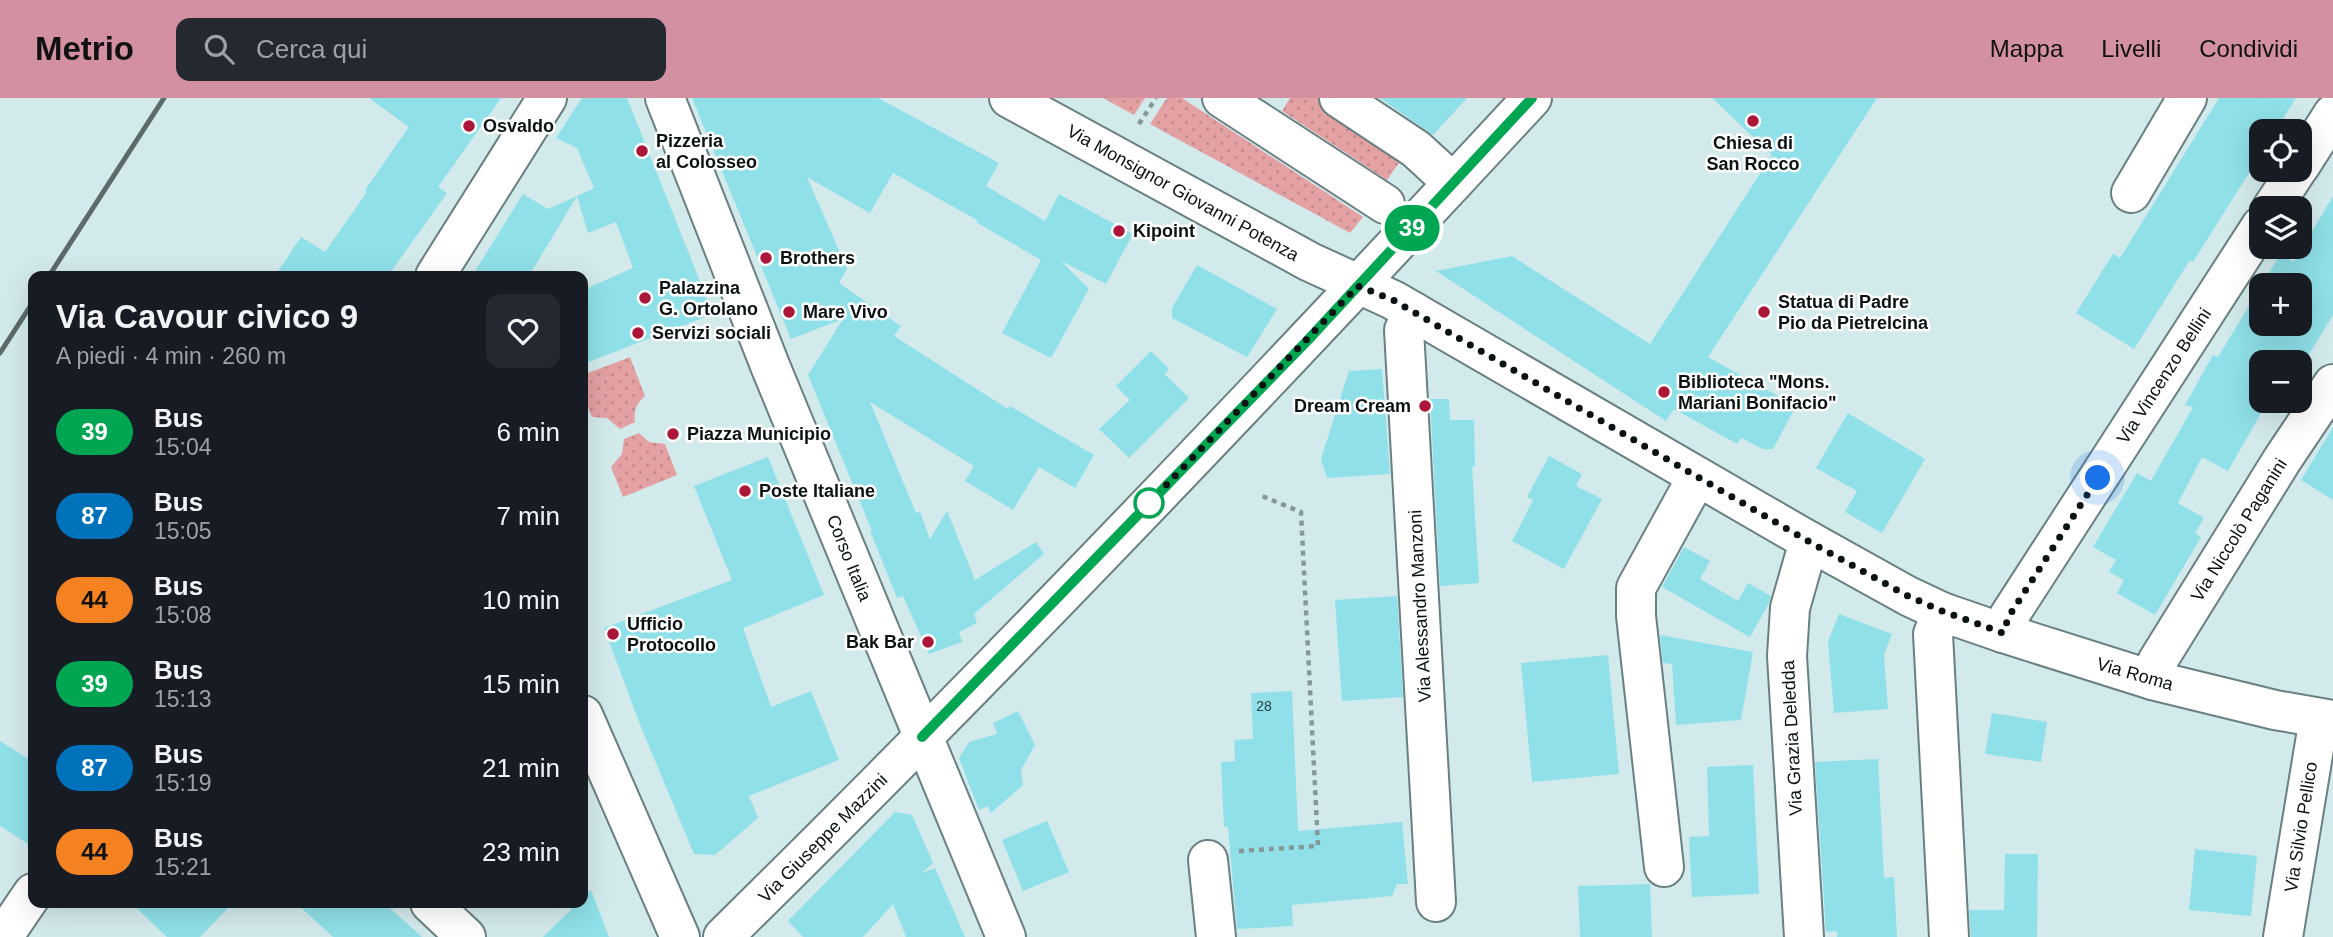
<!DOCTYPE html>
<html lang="it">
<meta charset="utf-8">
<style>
:root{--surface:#171b24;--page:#242831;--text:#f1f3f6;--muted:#9ea1a6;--accent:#d290a1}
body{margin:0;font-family:Arial,sans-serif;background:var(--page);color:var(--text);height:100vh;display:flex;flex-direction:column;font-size:26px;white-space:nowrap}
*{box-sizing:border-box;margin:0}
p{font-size:23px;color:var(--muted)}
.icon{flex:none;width:38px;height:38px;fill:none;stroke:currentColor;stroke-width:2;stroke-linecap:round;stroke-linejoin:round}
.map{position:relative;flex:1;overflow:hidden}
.panel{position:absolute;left:28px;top:173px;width:560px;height:637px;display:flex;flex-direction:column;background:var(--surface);border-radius:14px;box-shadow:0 7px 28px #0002}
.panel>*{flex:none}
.badge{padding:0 14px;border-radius:23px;font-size:24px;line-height:46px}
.buttons{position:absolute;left:2249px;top:21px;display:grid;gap:14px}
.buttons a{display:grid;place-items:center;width:63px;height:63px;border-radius:14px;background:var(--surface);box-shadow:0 7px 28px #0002;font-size:35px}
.you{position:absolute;width:35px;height:35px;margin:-18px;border:5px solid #fff;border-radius:50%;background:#1a73e8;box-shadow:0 0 0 10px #1a73e833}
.map>.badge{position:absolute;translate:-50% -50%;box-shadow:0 0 0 4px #fff}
.round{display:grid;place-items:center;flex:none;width:74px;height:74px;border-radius:14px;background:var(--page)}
.summary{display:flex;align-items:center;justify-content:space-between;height:119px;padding:0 28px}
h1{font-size:33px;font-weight:800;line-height:52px}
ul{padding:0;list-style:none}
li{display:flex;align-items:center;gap:21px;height:84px;padding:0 28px}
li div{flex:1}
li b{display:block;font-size:26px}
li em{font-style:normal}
li .badge{min-width:77px;font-weight:700;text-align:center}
header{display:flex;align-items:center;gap:42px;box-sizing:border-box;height:98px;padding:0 35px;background:var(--accent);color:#111}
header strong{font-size:33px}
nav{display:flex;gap:38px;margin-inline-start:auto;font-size:24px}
.search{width:490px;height:63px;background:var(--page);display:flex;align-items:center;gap:18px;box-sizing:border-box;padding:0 24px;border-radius:14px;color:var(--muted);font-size:26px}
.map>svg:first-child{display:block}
.grass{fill:url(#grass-dots)}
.building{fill:#8fe0e8}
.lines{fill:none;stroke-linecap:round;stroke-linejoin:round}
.minor-casing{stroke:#6a7f81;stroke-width:42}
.path{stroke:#869798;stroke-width:4.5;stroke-dasharray:5 5;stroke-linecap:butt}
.minor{stroke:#fff;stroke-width:38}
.rail{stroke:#5c6a6b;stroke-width:5}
.line-casing{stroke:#fff;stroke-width:16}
.line{stroke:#00a651;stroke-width:10}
.walk{stroke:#0a1213;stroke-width:7;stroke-dasharray:0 12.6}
.poi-dot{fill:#ac1639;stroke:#fff;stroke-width:2.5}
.stop-dot{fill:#fff;stroke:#00a651;stroke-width:3.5}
.labels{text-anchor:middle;stroke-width:5;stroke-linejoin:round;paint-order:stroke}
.number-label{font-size:14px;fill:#2b4648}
.poi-label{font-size:18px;font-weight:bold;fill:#0a1213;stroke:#fff;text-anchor:start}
.street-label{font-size:18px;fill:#0a1213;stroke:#fff}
</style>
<header>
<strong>Metrio</strong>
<div class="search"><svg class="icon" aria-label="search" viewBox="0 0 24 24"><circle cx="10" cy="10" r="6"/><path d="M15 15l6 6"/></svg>Cerca qui</div>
<nav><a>Mappa</a><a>Livelli</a><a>Condividi</a></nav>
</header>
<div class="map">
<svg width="2333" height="839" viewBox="0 0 2333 839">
<defs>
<pattern id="grass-dots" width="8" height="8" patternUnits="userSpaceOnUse" patternTransform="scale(1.75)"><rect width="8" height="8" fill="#e4a1a4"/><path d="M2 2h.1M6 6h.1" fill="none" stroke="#c28a8c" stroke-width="1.8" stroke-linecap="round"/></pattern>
</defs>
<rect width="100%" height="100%" fill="#d3eaec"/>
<!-- grass -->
<g class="grass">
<polygon points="1103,0 1145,0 1134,17"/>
<polygon points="1167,0 1182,0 1363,119 1350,135 1150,26"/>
<polygon points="1290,0 1320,0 1405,56 1387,82 1282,13"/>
<path d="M 630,259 L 645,298 C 637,305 633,312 635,324 L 620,331 L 607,320 L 592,319 L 583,297 L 583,277 Z"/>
<polygon points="639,335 649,344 665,346 677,377 623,399 611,369 622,356 624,341"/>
</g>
<!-- building -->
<g class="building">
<polygon points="369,0 501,0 438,89 447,95 388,178 275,178 301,139 325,154 367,94 365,92 409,29"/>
<polygon points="582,0 627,0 713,216 583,266 583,192 633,170 616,124 588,135 577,98 594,90 577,50 556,40"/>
<polygon points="692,0 878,0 999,65 986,88 1045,123 1059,96 1133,136 1106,186 1061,163 1089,191 1051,260 1002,235 1041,162 976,124 977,122 893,75 870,115 807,79 847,171 839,185 901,228 894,238 1008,311 1010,308 1094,357 1075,390 1039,369 1013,412 965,383 974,368 870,304 916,415 920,414 930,441 947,413 975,482 1036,444 1044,456 974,516 977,525 959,534 962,544 929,556 903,498 897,500 870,433 872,433 808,277 843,221 791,241"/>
<polygon points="1380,0 1467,0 1433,37"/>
<polygon points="1712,0 1877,0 1708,259 1796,308 1773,351 1763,351 1741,340 1737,346 1674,311 1666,323 1436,173 1512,158 1650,246 1772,57"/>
<polygon points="2219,0 2296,0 2275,33 2261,33 2261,56 2193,164 2190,162 2134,251 2076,215 2113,156 2120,160"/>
<polygon points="523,96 548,111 577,98 529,178 472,178"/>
<polygon points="2333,98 2333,217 2300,271 2300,264 2261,264 2261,303 2268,303 2228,373 2202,359 2178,405 2204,420 2195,435 2201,439 2155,517 2117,495 2124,482 2109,474 2116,462 2093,449 2137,375 2151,383 2193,309 2185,307 2213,257 2218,259 2261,188 2261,226 2300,226 2300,187 2262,187 2280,156 2294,164"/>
<polygon points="1197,167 1277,211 1247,259 1172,220 1172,210"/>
<polygon points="1151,253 1169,271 1165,276 1189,300 1129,360 1099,331 1130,302 1116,288"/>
<polygon points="1382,271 1390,376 1327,380 1321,361 1349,273"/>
<polygon points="1430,301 1449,301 1450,322 1474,322 1475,370 1472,368 1479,485 1440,488"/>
<polygon points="1848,315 1925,361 1882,435 1845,414 1857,393 1816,370"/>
<polygon points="2333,329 2333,402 2301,382"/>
<polygon points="1549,358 1582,376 1576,388 1602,401 1564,471 1512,443 1533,402 1527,399"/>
<polygon points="768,359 824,497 743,530 771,609 811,593 839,662 749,698 758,720 715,757 694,756 641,629 604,530 732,482 694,388"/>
<polygon points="1684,449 1710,463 1700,481 1738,503 1748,485 1771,498 1768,507 1750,539 1662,489"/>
<polygon points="1397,498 1403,599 1342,603 1335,502"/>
<polygon points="1839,516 1892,536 1884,557 1888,611 1834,615 1828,543"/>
<polygon points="1660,537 1753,554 1741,622 1676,627 1672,566 1663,565"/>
<polygon points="1608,557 1619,676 1532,684 1521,565"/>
<polygon points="1292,593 1298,733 1402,724 1408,786 1397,786 1392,798 1292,807 1293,828 1237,831 1228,729 1224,729 1221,664 1235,663 1234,642 1253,641 1251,595"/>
<polygon points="1018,613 1035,647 1021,672 1023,687 991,715 988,708 979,712 959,660 969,644 997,636 993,625"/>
<polygon points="1992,615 2047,624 2041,664 1985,656"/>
<polygon points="0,643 33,664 33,749 0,728"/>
<polygon points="1878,661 1884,780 1894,779 1897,839 1837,839 1837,833 1826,834 1815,664"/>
<polygon points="1753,667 1759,796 1692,799 1689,739 1709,738 1707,669"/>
<polygon points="895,714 912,717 933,765 922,775 935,770 965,839 906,839 893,806 863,839 803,839 788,823"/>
<polygon points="1047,723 1069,774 1023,793 1002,742"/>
<polygon points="2195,751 2257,758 2251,818 2189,812"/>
<polygon points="2005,756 2038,756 2037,839 1971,839 1969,812 2004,812"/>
<polygon points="1650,786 1652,839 1580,839 1578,788"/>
<polygon points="591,792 609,839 543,839 578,805 583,805 583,800"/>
<polygon points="131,805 233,805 200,839 167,839"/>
<polygon points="296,805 384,805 422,839 333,839"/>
</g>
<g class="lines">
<defs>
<g id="minor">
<polyline points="665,0 771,270 1006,839"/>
<polyline points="1009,0 1310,164 1393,202 1809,443 1908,498 1942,514 2003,535 2152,582 2275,612 2333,622"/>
<polyline points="1222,0 1385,106"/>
<polyline points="1339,0 1416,51 1453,85"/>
<polyline points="2300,68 2333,16"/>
<polyline points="2131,95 2187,0"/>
<polyline points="2272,110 2297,72"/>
<polyline points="435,178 547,0"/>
<polyline points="1414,214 1404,232 1436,804"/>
<polyline points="1942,514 1933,536 1949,839"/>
<polyline points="2003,535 2009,518 2261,128"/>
<polyline points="2152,582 2157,564 2282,362 2333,286"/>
<polyline points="583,617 680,839"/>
<polyline points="1208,762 1216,839"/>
<polyline points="1664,769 1636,518 1636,490 1697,379"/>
<polyline points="430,805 466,839"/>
<polyline points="3,839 33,795"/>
<path d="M 723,839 C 1000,567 1268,285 1532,0"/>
<polyline points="1804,839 1787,558 1790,510 1809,443"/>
<polyline points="2283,839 2319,620"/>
</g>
</defs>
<!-- minor casing -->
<use href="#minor" class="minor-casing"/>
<!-- path -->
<g class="path">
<polyline points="1139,26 1156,0"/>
<polyline points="1239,753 1318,748 1301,414 1262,398"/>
</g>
<!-- minor -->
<use href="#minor" class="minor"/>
<!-- rail -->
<g class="rail">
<polyline points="49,178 164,0"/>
<polyline points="0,255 33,204"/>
</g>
</g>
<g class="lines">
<defs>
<polyline id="line" points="922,639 1307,243 1532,0"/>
</defs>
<!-- line casing -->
<use href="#line" class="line-casing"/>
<!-- line -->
<use href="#line" class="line"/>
<!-- walk -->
<polyline class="walk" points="1149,405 1358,188 1393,202 1808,443 1908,498 1942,513 2003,535 2009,518 2098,380"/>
</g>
<!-- markers -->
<g class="poi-dot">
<circle cx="1753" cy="23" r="7"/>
<circle cx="469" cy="28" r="7"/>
<circle cx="642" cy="53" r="7"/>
<circle cx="1119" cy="133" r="7"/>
<circle cx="766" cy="160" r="7"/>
<circle cx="645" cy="200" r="7"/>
<circle cx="789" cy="214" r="7"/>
<circle cx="1764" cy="214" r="7"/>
<circle cx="638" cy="235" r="7"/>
<circle cx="1664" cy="294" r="7"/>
<circle cx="1425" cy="308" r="7"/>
<circle cx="673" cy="336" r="7"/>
<circle cx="745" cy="393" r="7"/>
<circle cx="613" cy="536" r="7"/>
<circle cx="928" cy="544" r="7"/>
</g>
<circle class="stop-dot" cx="1149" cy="405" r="14"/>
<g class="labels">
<!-- number labels -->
<g class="number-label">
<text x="1264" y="613">28</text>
</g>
<!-- poi labels -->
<g class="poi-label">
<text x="483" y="34">Osvaldo</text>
<text x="656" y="49">Pizzeria<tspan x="656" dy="21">al Colosseo</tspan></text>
<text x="1753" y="51" text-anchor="middle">Chiesa di<tspan x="1753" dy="21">San Rocco</tspan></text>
<text x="1133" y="139">Kipoint</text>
<text x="780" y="166">Brothers</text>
<text x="659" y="196">Palazzina<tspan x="659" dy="21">G. Ortolano</tspan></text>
<text x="1778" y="210">Statua di Padre<tspan x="1778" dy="21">Pio da Pietrelcina</tspan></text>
<text x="803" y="220">Mare Vivo</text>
<text x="652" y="241">Servizi sociali</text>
<text x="1678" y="290">Biblioteca "Mons.<tspan x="1678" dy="21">Mariani Bonifacio"</tspan></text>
<text x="1411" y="314" text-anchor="end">Dream Cream</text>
<text x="687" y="342">Piazza Municipio</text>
<text x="759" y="399">Poste Italiane</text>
<text x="627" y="532">Ufficio<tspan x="627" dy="21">Protocollo</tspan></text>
<text x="914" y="550" text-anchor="end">Bak Bar</text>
</g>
<!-- street labels -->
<g class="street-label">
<text transform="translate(1183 95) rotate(29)" y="6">Via Monsignor Giovanni Potenza</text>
<text transform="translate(2164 278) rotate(-57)" y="6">Via Vincenzo Bellini</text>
<text transform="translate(2239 432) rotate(-58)" y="6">Via Niccolò Paganini</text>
<text transform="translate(849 460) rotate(68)" y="6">Corso Italia</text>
<text transform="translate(1420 508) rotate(-93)" y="6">Via Alessandro Manzoni</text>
<text transform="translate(2135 576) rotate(16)" y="6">Via Roma</text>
<text transform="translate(1792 640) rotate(-93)" y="6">Via Grazia Deledda</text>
<text transform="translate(2301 729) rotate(-81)" y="6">Via Silvio Pellico</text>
<text transform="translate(823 740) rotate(-45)" y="6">Via Giuseppe Mazzini</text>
</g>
</g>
</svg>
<div class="buttons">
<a><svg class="icon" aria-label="locate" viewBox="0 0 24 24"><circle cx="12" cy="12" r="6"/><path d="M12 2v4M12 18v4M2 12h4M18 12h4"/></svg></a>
<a><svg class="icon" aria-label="layers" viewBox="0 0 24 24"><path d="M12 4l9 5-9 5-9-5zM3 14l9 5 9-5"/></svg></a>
<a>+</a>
<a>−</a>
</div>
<div class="you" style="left:2098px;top:380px"></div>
<b class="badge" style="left:1412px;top:130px;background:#00a651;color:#fff">39</b>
<section class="panel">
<div class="summary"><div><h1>Via Cavour civico 9</h1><p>A piedi · 4 min · 260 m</p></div><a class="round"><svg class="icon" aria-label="heart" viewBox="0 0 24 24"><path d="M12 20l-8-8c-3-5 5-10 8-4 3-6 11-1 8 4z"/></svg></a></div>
<ul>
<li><span class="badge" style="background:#00a651;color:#fff">39</span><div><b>Bus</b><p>15:04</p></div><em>6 min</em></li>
<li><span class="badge" style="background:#0072bc;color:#fff">87</span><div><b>Bus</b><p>15:05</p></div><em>7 min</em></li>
<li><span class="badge" style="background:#f58220;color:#111">44</span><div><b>Bus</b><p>15:08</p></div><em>10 min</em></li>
<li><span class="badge" style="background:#00a651;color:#fff">39</span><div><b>Bus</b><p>15:13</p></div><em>15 min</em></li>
<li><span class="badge" style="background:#0072bc;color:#fff">87</span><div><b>Bus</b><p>15:19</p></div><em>21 min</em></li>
<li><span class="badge" style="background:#f58220;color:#111">44</span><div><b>Bus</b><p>15:21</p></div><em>23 min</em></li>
</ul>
</section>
</div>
